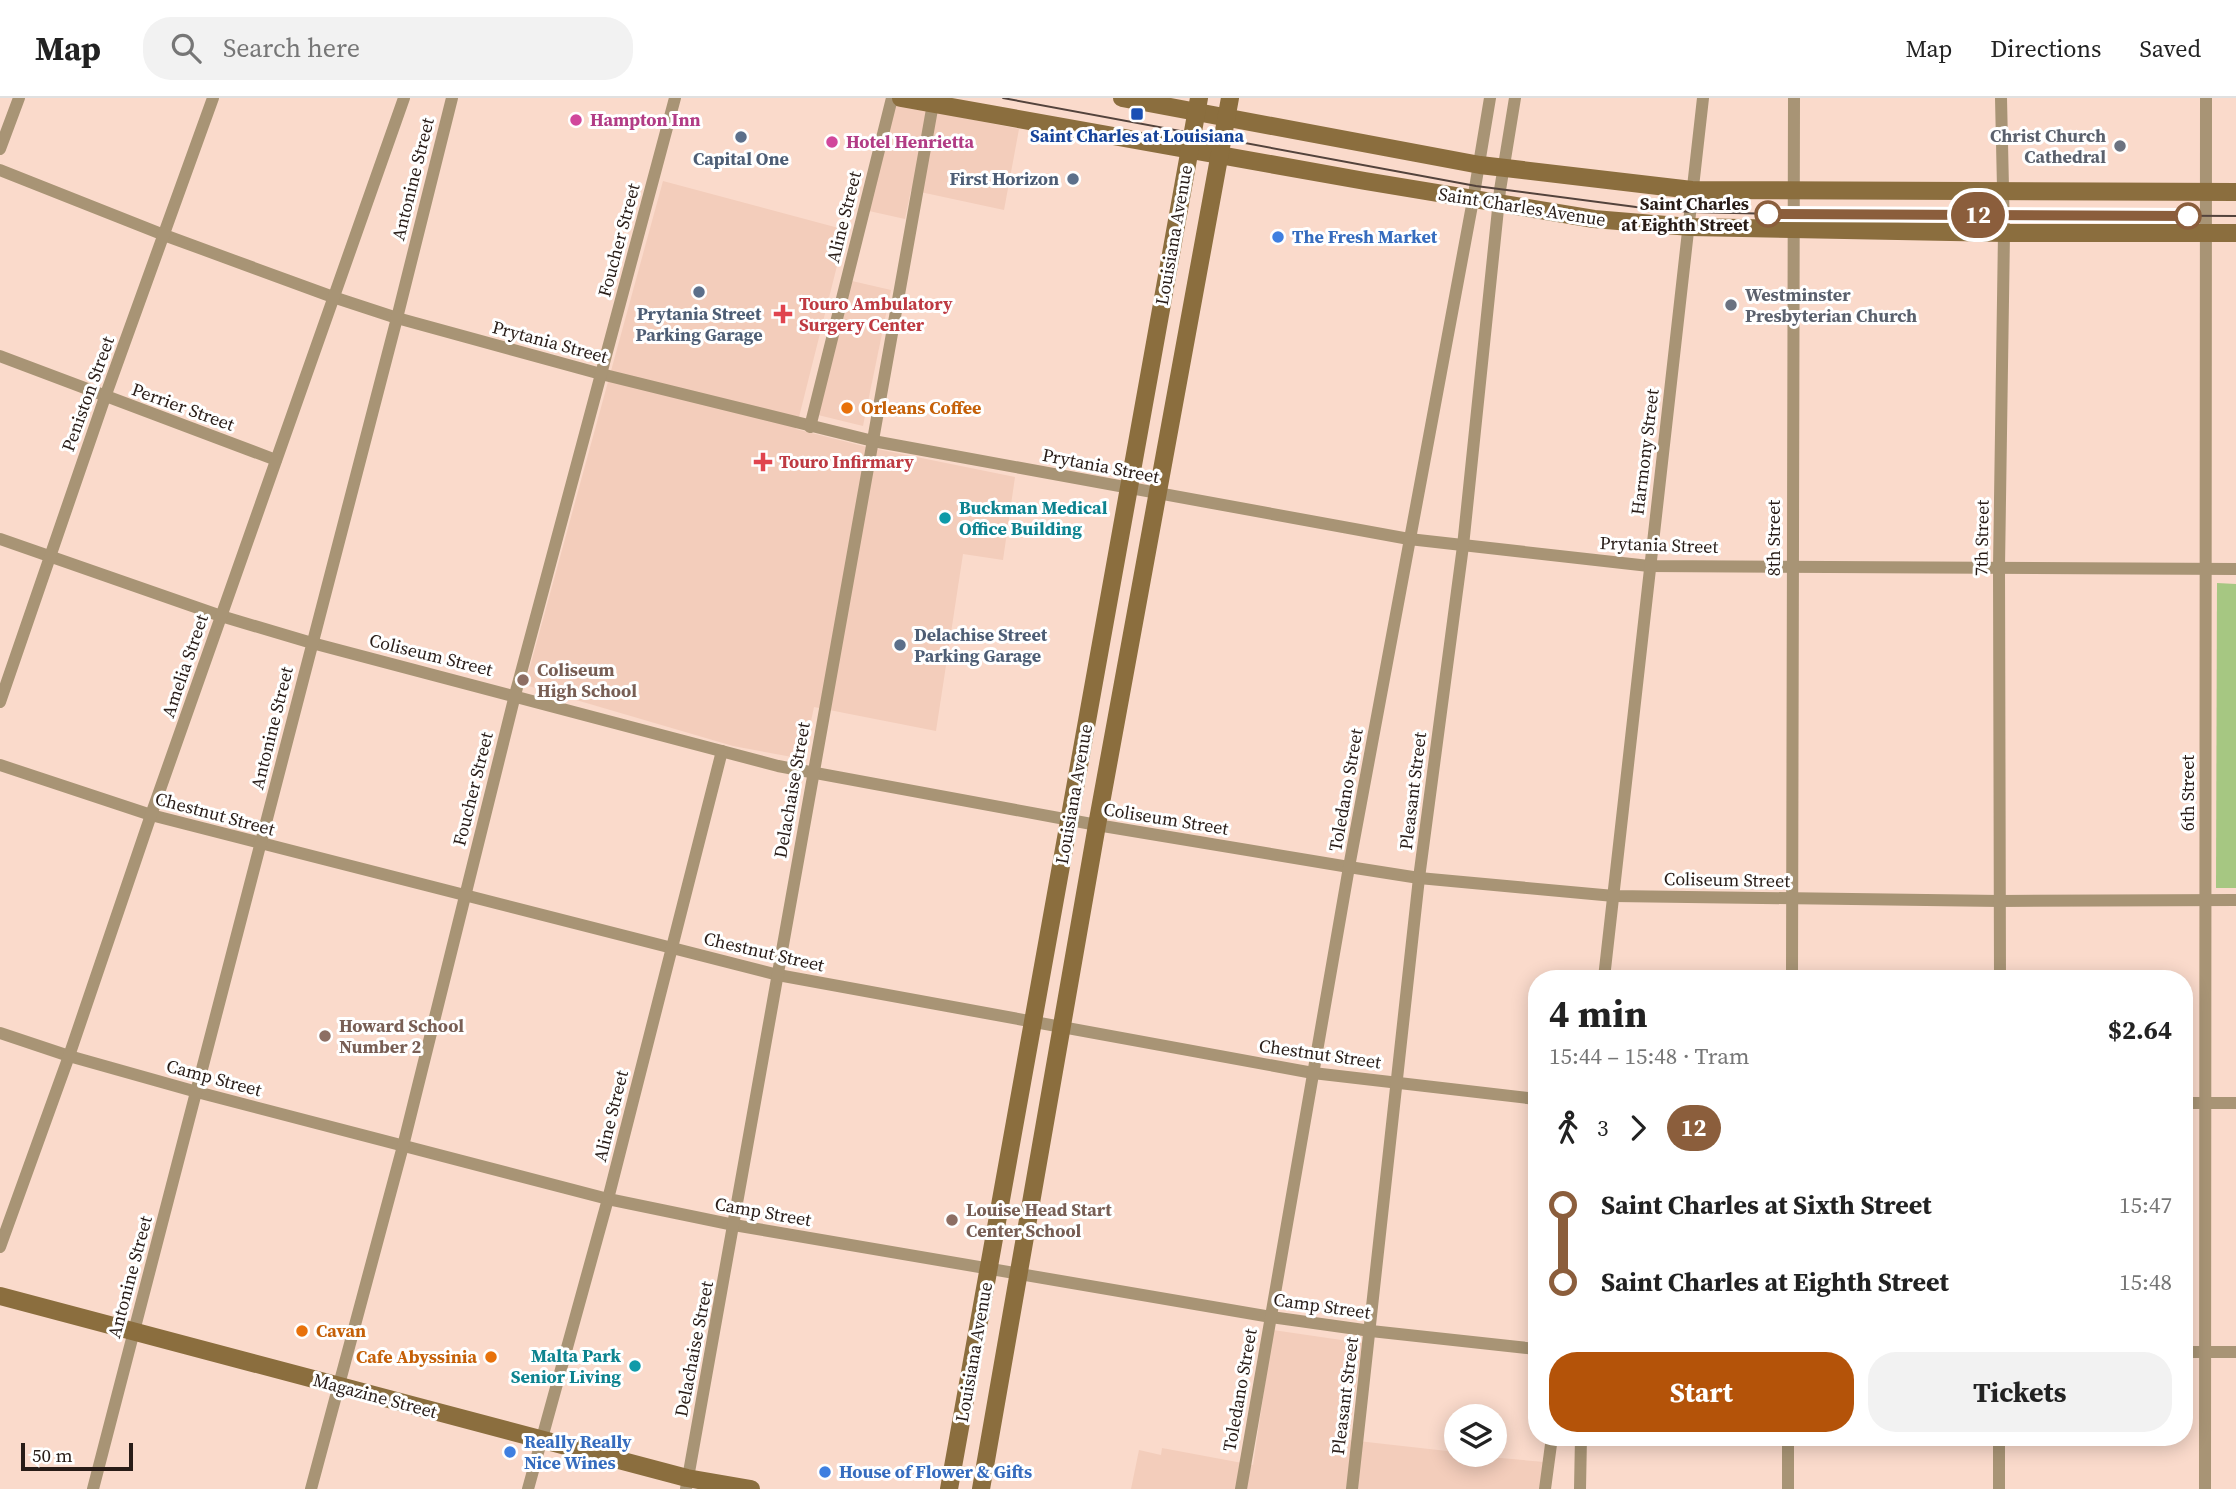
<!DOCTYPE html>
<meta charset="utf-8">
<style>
:root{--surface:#fff;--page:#f2f2f2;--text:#222;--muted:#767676;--line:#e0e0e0;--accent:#b45309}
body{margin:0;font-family:"Source Serif 4",serif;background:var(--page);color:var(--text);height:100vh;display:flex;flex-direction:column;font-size:26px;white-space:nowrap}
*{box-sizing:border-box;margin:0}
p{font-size:23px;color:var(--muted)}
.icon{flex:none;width:38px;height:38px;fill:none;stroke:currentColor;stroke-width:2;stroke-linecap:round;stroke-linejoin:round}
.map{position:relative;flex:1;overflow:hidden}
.details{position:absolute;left:1528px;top:872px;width:665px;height:476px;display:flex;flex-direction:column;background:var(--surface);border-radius:28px;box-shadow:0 4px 18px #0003}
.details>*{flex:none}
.badge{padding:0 14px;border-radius:23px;font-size:24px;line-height:46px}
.controls{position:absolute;left:1444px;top:1306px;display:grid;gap:14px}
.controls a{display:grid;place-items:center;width:63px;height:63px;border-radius:50%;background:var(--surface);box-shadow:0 4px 18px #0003;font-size:35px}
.scale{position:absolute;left:21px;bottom:18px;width:112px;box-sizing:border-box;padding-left:7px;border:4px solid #281c17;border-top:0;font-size:19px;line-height:24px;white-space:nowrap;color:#281c17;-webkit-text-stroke:5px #fff;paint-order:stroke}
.map>.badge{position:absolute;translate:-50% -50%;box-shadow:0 0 0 4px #fff}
.legs{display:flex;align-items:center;gap:10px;height:77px;padding:0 21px;font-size:23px}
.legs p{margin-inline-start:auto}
.summary{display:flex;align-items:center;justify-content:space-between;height:119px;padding:0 21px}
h1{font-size:38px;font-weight:700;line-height:52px}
.action{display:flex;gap:14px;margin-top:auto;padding:14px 21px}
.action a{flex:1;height:80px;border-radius:28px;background:var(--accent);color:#fff;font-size:28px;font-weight:700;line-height:80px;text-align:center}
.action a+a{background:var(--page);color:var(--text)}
ul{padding:0 21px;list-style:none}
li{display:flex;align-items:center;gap:24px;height:77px;font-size:26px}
li i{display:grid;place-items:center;width:10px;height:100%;margin:0 9px;background:currentColor}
li i::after{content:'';width:18px;height:18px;margin:-9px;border:5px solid;border-radius:50%;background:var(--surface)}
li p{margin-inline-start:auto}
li:first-child i{background:linear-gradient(#0000 50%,currentColor 0)}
li:last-child i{background:linear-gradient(currentColor 50%,#0000 0)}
header{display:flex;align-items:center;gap:42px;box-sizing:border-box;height:98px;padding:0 35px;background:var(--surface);border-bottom:2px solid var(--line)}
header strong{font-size:33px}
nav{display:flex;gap:38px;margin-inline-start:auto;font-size:24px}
.search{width:490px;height:63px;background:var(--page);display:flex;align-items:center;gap:18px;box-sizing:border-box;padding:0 24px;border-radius:28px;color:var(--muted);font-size:26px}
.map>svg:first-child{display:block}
.built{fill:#f3cdbb}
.green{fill:#a6c782}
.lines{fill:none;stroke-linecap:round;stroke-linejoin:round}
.street{stroke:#a89475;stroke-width:12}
.secondary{stroke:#8b6e3e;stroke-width:18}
.tram{stroke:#53433c;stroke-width:2}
.line-1-casing{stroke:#fff;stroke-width:16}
.line-1{stroke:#8b5e3c;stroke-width:10}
.transit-dot{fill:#1a4fb4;stroke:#fff;stroke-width:2.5}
.hotel-dot{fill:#d1479c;stroke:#fff;stroke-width:2.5}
.service-dot{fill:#5c6f8a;stroke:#fff;stroke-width:2.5}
.worship-dot{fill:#6b7280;stroke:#fff;stroke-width:2.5}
.stop-1-dot{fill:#fff;stroke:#8b5e3c;stroke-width:3.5}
.shop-dot{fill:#3f7fe0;stroke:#fff;stroke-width:2.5}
.health-dot{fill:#e0444e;stroke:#fff;stroke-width:2.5}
.food-dot{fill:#e8710a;stroke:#fff;stroke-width:2.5}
.culture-dot{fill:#0f9aa8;stroke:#fff;stroke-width:2.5}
.education-dot{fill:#8d6e63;stroke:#fff;stroke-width:2.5}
.labels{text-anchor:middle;stroke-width:6;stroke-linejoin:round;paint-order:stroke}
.hotel-label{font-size:18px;font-weight:bold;fill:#b23c85;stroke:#fff;text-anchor:start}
.transit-label{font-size:18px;font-weight:bold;fill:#164399;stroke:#fff}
.worship-label{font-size:18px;font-weight:bold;fill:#5b616d;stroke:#fff;text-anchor:end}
.service-label{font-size:18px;font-weight:bold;fill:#4e5e75;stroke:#fff}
.street-label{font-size:18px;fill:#281c17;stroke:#fff}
.stop-label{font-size:18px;font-weight:bold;fill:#281c17;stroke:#fff;text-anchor:end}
.shop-label{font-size:18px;font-weight:bold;fill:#366cbe;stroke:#fff;text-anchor:start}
.health-label{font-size:18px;font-weight:bold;fill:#be3a42;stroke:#fff;text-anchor:start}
.food-label{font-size:18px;font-weight:bold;fill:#c56008;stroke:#fff;text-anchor:start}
.culture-label{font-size:18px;font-weight:bold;fill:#0d838f;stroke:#fff;text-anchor:start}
.education-label{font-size:18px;font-weight:bold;fill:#785e54;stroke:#fff;text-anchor:start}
</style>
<header>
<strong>Map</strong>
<div class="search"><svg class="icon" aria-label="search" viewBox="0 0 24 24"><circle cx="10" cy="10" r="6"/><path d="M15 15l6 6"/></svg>Search here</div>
<nav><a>Map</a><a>Directions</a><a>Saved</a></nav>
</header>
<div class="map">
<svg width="2236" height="1391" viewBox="0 0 2236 1391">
<rect width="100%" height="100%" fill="#fadacb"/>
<!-- built -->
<g class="built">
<polygon points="894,6 1019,31 1004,112 911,92 905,121 869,113"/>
<polygon points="663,83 846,132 796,331 867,349 1015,379 1003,462 963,456 936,633 814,609 803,661 733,648 525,587"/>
<polygon points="852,183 891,192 863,328 818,317"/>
<polygon points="1273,1232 1362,1245 1349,1342 1456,1354 1456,1356 1544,1364 1541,1391 1131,1391 1139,1352 1161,1357 1162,1350 1253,1367"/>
</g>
<!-- green -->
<polygon class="green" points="2217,485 2236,486 2236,790 2216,790"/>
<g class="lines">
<!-- street -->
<g class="street">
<polyline points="0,51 19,0"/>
<polyline points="0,72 164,137 333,199 397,220 601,276 873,343 1409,441 1649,468 2236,471"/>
<polyline points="0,258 276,362"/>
<polyline points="810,329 892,0"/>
<polyline points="0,441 221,518 312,545 778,668 1097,727 1349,769 1419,780 1614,798 2000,803 2236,802"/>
<polyline points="0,604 105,299 213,0"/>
<polyline points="0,667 151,717 778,877 1313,975 1536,1001"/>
<polyline points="1604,880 1703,0"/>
<polyline points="1792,880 1794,0"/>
<polyline points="2000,880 1999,469 2004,135 2001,0"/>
<polyline points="0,935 69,958 197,994 608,1101 734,1127 1271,1219 1371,1233 1536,1251"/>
<polyline points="2184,1005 2236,1005"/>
<polyline points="0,1149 69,958 151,717 404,0"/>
<polyline points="2184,1254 2236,1254"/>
<polyline points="93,1391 397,220 452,0"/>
<polyline points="311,1391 403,1048 515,597 675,0"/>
<polyline points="528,1391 608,1101 722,653"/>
<polyline points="686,1391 934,0"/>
<polyline points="1241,1391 1349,769 1473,102 1490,0"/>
<polyline points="1352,1391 1419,780 1463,448 1500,92 1515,0"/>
<polyline points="1545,1391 1552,1339"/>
<polyline points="1580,1391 1581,1339"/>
<polyline points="1788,1391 1788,1339"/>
<polyline points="1999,1391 1999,1339"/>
<polyline points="2205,1391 2206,0"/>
</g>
<!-- secondary -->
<g class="secondary">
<polyline points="901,0 1365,83 1594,121 1690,129 2004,135 2236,135"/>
<polyline points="1122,0 1480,67 1692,92 2236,94"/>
<polyline points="0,1198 687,1380 751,1391"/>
<polyline points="949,1391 1199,0"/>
<polyline points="981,1391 1097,727 1230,0"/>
</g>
<!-- tram -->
<polyline class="tram" points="1003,0 1476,88 1636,109 1691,114 1778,116 2236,118"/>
</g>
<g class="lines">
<defs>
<polyline id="line-1" points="1768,116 2188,118"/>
</defs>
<!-- line-1 casing -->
<use href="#line-1" class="line-1-casing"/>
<!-- line-1 -->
<use href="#line-1" class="line-1"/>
</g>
<!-- markers -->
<rect class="transit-dot" x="1130" y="9" width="14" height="14" rx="3.5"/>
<g class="hotel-dot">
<circle cx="576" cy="22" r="7"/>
<circle cx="832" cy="44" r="7"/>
</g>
<g class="service-dot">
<circle cx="741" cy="39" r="7"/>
<circle cx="1073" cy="81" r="7"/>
<circle cx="699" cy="194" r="7"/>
<circle cx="900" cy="547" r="7"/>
</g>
<g class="worship-dot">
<circle cx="2120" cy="48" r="7"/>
<circle cx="1731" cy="207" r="7"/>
</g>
<g class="stop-1-dot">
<circle cx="1768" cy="116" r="12"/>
<circle cx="2188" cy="118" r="12"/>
</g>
<g class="shop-dot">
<circle cx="1278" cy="139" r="7"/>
<circle cx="510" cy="1354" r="7"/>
<circle cx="825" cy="1374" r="7"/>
</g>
<g class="health-dot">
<path d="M779.5 205.5h7v7h7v7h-7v7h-7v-7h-7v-7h7z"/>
<path d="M759.5 353.5h7v7h7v7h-7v7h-7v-7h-7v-7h7z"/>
</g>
<g class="food-dot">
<circle cx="847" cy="310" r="7"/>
<circle cx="302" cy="1233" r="7"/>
<circle cx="491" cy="1259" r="7"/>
</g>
<g class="culture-dot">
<circle cx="945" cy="420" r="7"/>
<circle cx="635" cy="1268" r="7"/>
</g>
<g class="education-dot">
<circle cx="523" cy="582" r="7"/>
<circle cx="325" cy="938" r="7"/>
<circle cx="952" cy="1122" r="7"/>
</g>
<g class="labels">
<!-- hotel labels -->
<g class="hotel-label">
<text x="590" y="28">Hampton Inn</text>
<text x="846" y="50">Hotel Henrietta</text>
</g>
<!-- transit labels -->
<g class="transit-label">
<text x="1137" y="44">Saint Charles at Louisiana</text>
</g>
<!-- worship labels -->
<g class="worship-label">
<text x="2106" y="44">Christ Church<tspan x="2106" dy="21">Cathedral</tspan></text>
<text x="1745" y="203" text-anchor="start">Westminster<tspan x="1745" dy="21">Presbyterian Church</tspan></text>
</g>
<!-- service labels -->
<g class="service-label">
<text x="741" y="67">Capital One</text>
<text x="1059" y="87" text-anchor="end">First Horizon</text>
<text x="699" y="222">Prytania Street<tspan x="699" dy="21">Parking Garage</tspan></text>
<text x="914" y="543" text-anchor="start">Delachise Street<tspan x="914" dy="21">Parking Garage</tspan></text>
</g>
<!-- street labels -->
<g class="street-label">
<text transform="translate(413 81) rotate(-76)" y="6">Antonine Street</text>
<text transform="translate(1522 109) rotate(9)" y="6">Saint Charles Avenue</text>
<text transform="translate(844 119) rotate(-76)" y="6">Aline Street</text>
<text transform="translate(1174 137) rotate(-80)" y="6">Louisiana Avenue</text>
<text transform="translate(619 142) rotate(-75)" y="6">Foucher Street</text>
<text transform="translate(550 244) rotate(15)" y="6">Prytania Street</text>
<text transform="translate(88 296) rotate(-70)" y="6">Peniston Street</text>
<text transform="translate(183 309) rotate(20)" y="6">Perrier Street</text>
<text transform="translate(1645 354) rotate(-83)" y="6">Harmony Street</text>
<text transform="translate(1101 368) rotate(11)" y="6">Prytania Street</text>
<text transform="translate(1774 440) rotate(-90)" y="6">8th Street</text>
<text transform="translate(1982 440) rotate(-89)" y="6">7th Street</text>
<text transform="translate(1659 447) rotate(2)" y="6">Prytania Street</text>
<text transform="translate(431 557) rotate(14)" y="6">Coliseum Street</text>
<text transform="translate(185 568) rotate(-71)" y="6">Amelia Street</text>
<text transform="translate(272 630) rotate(-76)" y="6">Antonine Street</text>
<text transform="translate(473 691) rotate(-76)" y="6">Foucher Street</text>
<text transform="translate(792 692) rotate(-80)" y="6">Delachaise Street</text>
<text transform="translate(1346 692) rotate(-80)" y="6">Toledano Street</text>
<text transform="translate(1413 693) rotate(-83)" y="6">Pleasant Street</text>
<text transform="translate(2188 695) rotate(-90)" y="6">6th Street</text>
<text transform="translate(1074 696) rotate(-80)" y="6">Louisiana Avenue</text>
<text transform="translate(215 716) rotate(15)" y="6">Chestnut Street</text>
<text transform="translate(1166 721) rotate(9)" y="6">Coliseum Street</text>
<text transform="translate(1727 782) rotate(1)" y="6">Coliseum Street</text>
<text transform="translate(764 854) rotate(13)" y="6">Chestnut Street</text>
<text transform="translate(1320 956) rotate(8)" y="6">Chestnut Street</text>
<text transform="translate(214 980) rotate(15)" y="6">Camp Street</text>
<text transform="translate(611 1018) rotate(-76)" y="6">Aline Street</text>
<text transform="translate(763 1114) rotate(10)" y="6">Camp Street</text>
<text transform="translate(130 1179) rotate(-75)" y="6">Antonine Street</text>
<text transform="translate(1322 1208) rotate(8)" y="6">Camp Street</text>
<text transform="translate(694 1251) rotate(-79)" y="6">Delachaise Street</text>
<text transform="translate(974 1254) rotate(-80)" y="6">Louisiana Avenue</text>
<text transform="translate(1240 1292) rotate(-80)" y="6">Toledano Street</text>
<text transform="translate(375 1298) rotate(15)" y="6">Magazine Street</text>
<text transform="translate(1345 1298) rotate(-83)" y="6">Pleasant Street</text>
</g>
<!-- stop labels -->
<g class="stop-label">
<text x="1749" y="112">Saint Charles<tspan x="1749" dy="21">at Eighth Street</tspan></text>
</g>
<!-- shop labels -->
<g class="shop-label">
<text x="1292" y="145">The Fresh Market</text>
<text x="524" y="1350">Really Really<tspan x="524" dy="21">Nice Wines</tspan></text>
<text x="839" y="1380">House of Flower &amp; Gifts</text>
</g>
<!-- health labels -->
<g class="health-label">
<text x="799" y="212">Touro Ambulatory<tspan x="799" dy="21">Surgery Center</tspan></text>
<text x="779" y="370">Touro Infirmary</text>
</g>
<!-- food labels -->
<g class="food-label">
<text x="861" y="316">Orleans Coffee</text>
<text x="316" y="1239">Cavan</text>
<text x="477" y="1265" text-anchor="end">Cafe Abyssinia</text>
</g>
<!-- culture labels -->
<g class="culture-label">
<text x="959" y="416">Buckman Medical<tspan x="959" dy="21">Office Building</tspan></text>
<text x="621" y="1264" text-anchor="end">Malta Park<tspan x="621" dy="21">Senior Living</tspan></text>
</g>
<!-- education labels -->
<g class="education-label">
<text x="537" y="578">Coliseum<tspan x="537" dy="21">High School</tspan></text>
<text x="339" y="934">Howard School<tspan x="339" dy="21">Number 2</tspan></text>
<text x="966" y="1118">Louise Head Start<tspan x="966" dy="21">Center School</tspan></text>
</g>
</g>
</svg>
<div class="controls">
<a><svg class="icon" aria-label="layers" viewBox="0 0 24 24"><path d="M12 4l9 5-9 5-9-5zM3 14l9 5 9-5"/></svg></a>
</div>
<div class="scale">50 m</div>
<b class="badge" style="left:1978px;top:117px;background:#8b5e3c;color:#fff">12</b>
<section class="details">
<div class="summary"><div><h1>4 min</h1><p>15:44 – 15:48 · Tram</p></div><b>$2.64</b></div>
<div class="legs"><svg class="icon" aria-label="walk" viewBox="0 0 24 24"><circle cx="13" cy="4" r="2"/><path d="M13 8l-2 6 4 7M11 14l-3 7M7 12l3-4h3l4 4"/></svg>3<svg class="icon" aria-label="forward" viewBox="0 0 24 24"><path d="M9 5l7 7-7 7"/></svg><b class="badge" style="background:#8b5e3c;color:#fff">12</b></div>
<ul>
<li><i style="color:#8b5e3c"></i><b>Saint Charles at Sixth Street</b><p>15:47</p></li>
<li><i style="color:#8b5e3c"></i><b>Saint Charles at Eighth Street</b><p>15:48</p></li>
</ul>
<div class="action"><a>Start</a><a>Tickets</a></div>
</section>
</div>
